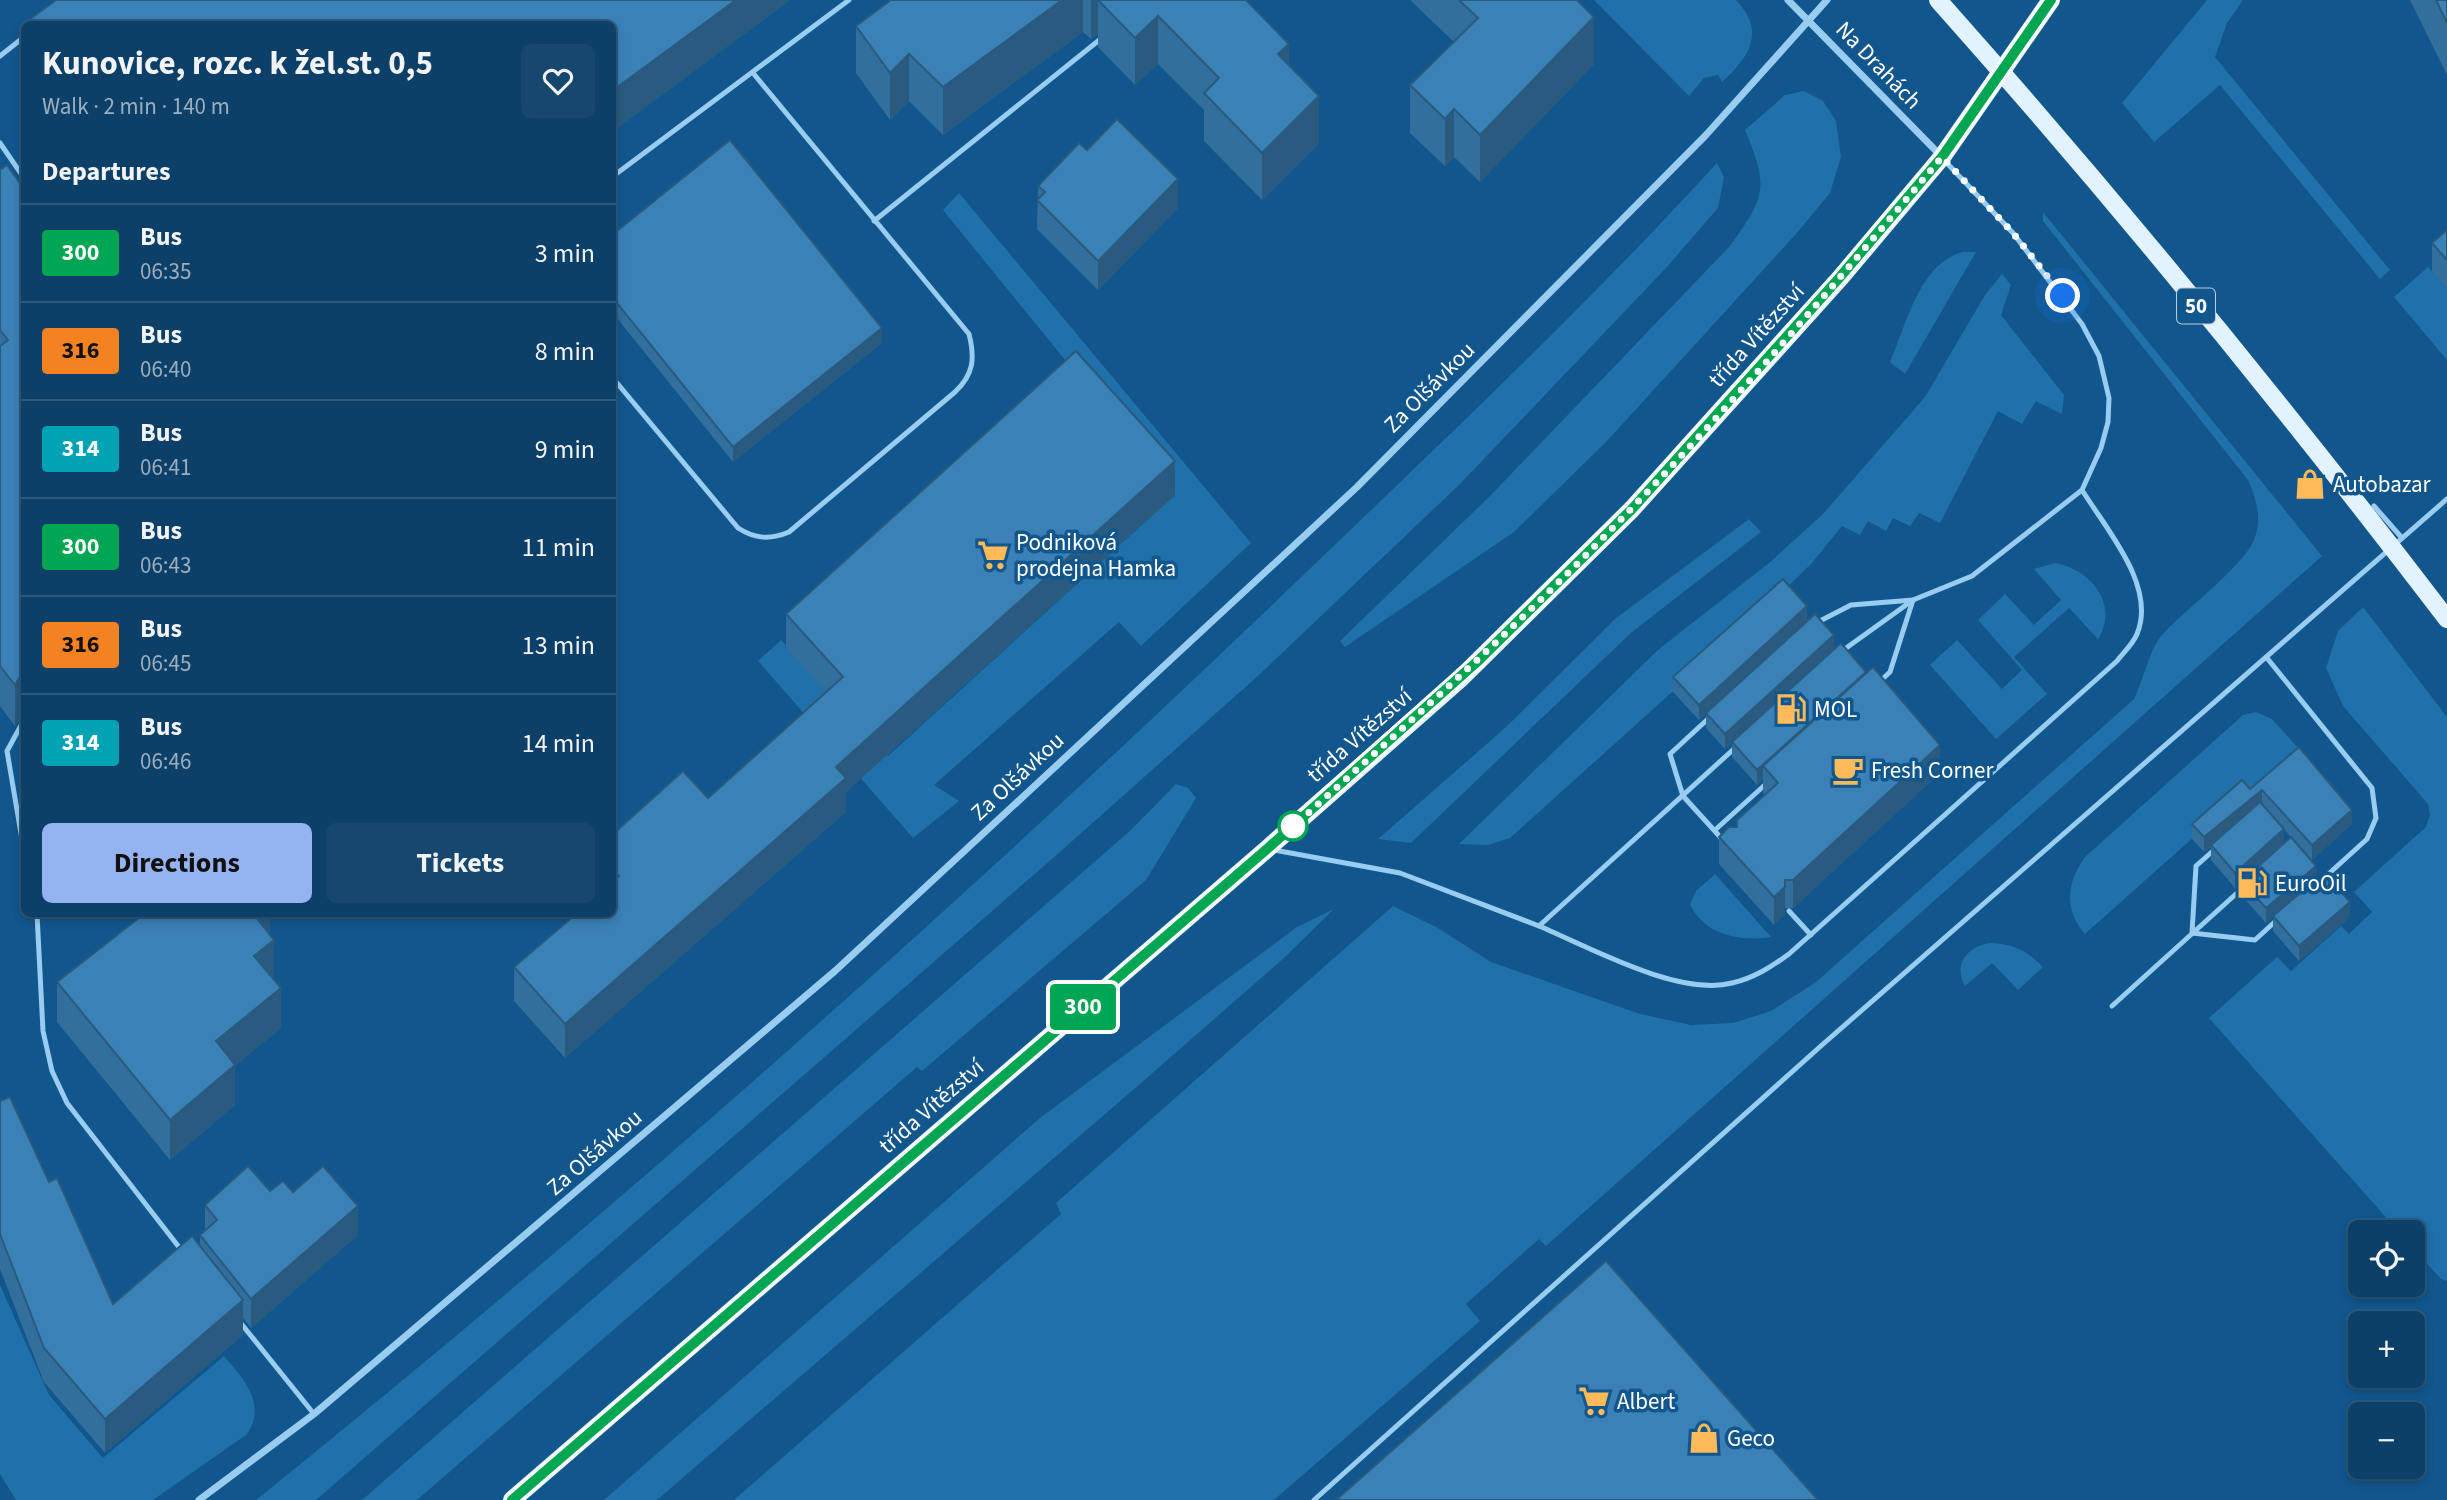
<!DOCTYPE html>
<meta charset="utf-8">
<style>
:root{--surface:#0d4069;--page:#16476f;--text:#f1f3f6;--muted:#9aafc0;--line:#2d597d;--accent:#95b2f1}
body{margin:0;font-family:"Source Sans 3",sans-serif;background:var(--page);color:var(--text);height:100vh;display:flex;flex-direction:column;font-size:26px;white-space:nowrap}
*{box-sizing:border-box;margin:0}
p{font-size:23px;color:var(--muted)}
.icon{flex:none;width:38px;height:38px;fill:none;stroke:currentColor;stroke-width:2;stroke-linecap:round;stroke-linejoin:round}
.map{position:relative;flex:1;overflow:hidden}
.details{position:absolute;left:21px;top:21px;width:595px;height:896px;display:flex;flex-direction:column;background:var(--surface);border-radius:10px;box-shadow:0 4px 10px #0003,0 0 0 2px var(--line)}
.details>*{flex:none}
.badge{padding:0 14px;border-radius:5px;font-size:24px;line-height:46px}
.buttons{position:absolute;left:2348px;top:1220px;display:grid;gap:14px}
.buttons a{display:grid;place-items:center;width:77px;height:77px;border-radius:10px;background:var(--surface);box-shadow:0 4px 10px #0003,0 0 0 2px var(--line);font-size:35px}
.you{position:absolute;width:35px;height:35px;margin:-18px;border:5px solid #fff;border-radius:50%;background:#1a73e8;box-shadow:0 0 0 10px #1a73e833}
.map>.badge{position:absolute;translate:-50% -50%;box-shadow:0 0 0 4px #fff}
h2{padding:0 21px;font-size:26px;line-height:63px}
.round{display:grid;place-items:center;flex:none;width:74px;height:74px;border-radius:10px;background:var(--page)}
.headline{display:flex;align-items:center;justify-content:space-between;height:119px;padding:0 21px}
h1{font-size:33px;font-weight:700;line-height:52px}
.primary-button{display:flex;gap:14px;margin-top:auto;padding:14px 21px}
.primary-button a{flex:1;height:80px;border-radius:10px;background:var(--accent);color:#111;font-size:28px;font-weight:700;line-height:80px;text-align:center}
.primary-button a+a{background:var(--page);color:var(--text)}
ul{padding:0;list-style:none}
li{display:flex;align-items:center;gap:21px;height:98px;padding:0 21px;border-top:2px solid var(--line)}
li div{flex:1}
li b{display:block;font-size:26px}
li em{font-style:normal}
li .badge{min-width:77px;font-weight:700;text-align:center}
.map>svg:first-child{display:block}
.green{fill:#2070a9}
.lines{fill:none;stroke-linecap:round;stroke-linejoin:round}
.service{stroke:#99ccf1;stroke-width:5}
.minor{stroke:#99ccf1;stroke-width:7}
.primary{stroke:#e3f2ff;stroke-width:18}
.primary-bridge{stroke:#e3f2ff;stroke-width:18}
.wall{fill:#326f9d}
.shaded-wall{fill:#295a7f}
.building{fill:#3a81b6;stroke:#295a7f;stroke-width:2}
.line-casing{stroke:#fff;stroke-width:16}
.line{stroke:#00a651;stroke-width:10}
.walk{stroke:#fff;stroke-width:7;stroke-dasharray:0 12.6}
.stop-dot{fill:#fff;stroke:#00a651;stroke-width:3.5}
.labels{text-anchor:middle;stroke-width:7;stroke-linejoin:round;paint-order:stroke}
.shield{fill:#11568c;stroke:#b8ccdc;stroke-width:2}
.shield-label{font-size:21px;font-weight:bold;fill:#fff}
.street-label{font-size:23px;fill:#fff;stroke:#11568c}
.poi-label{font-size:23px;fill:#fff;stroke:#11568c;text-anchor:start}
</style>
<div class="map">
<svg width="2447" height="1500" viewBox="0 0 2447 1500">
<rect width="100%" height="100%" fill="#11568c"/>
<!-- green -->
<g class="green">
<path d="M 1594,0 L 1736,0 C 1766,31 1750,57 1722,82 L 1718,75 L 1704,78 L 1689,96 Z"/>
<polygon points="2207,0 2243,0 2227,23 2215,57 2390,270 2380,279 2220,85 2154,142 2122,103"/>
<path d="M 1804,91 L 1823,101 L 1836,121 L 1841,157 L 1830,193 L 1796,234 L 1607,441 L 1514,532 L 1345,647 L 1340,641 L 1490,496 L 1729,247 C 1766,196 1769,188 1745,130 L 1785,95 Z"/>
<path d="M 1717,163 L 1724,177 L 1718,208 L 1666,268 L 1460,484 L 1259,675 L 1052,859 L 316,1500 L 256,1500 C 607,1217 946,917 1272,605 C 1423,460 1576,317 1717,163 Z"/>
<polygon points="959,193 1251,543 1141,646 1119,622 934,785 959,801 913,838 758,661 781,640 888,756 1175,495 943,210"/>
<path d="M 2043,212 L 2322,556 L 1546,1246 L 1539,1239 L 1466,1304 L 1480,1321 L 1274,1500 L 734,1500 L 1061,1214 L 1056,1203 L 1393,906 L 1438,928 L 1491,962 L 1640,1014 L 1691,1025 L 1733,1023 L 1771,1011 L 1816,982 L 2134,699 C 2143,681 2150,648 2162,635 C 2183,611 2247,564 2255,537 C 2262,517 2256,499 2248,480 L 2043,221 Z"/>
<path d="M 1963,252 L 1976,252 L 1905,374 L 1890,362 C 1906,325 1920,262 1963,252 Z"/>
<polygon points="2428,267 2447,289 2447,360 2394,297"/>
<polygon points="2002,274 2011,285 2001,315 2064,395 2062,414 2036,401 2022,424 1998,411 1940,523 1919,513 1910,526 1893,518 1886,531 1868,521 1860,535 1842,526 1812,563 1770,604 1510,838 1488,845 1459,844 1659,649 1769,563 1823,514 1925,397 1985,295"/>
<polygon points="1749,519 1761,532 1632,632 1411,843 1378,839 1505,728 1615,619"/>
<path d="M 2055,563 C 2090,569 2120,604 2098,639 L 2069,608 L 2014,657 L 2047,694 L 1996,739 L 1930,665 L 1957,640 L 2002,689 L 2022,670 L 1978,620 L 2005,594 L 2034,625 L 2061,600 L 2034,569 Z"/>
<polygon points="2363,607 2447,717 2447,1281 2441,1279 2413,1248 2413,1232 2399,1232 2209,1018 2277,957 2291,971 2341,926 2349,934 2372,912 2354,892 2426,827 2430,815 2428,804 2343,706 2326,668 2338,631"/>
<path d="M 2256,712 L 2272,719 L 2301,751 L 2241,795 L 2085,934 C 2063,909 2067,882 2085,857 L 2243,715 Z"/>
<polygon points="1176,784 1188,788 1196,798 1146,880 922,1071 917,1067 417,1500 362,1500 1131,830"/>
<path d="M 1715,874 L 1771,937 C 1740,942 1704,935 1690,904 L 1696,891 Z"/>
<polygon points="1334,909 1284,958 1140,1084 657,1500 604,1500 1040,1118 1297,927"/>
<path d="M 1989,943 C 2012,943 2028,951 2043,967 L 2018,990 L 1992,963 L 1965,986 C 1953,966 1966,947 1989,943 Z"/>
<path d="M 0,1285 L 49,1395 L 103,1458 L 224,1356 C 244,1379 268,1406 246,1435 L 153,1500 L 16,1500 L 0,1474 Z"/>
</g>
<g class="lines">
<!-- service -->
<g class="service">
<polyline points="0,56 24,37"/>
<polyline points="0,143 24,178"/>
<polyline points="612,177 849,0"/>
<polyline points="874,221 1103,37"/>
<path d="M 612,377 L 738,528 C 755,539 770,540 789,532 L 955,392 C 974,374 975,358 969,334 L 753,73"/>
<polyline points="2374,506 2402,538"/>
<polyline points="1816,623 1851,605 1913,600 1890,672 1878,683"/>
<polyline points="1842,651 1913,600 1972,576 2082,490 2101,448 2108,422 2109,398 2099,356 2082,324 2013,233 1943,159"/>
<polyline points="2267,658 2372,788 2376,818 2367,839 2323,879"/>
<polyline points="1709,718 1670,754 1683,796 1722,839"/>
<polyline points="24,720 7,751 24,851"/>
<polyline points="1715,830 1767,783"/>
<polyline points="1274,850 1400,873 1539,926 1736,747"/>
<polyline points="2214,850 2196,866 2192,933 2255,940 2279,918"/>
<polyline points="1789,911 1811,935"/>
<polyline points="37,914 43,1031 52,1071 67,1103 182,1251"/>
<path d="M 1539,926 C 1589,947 1679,997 1732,983 C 1754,978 1771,967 1789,954 L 2117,661 C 2123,653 2133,644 2137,634 C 2157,586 2106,529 2082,490"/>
<polyline points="2112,1006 2247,884"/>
<polyline points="239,1321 314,1414"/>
<polyline points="1314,1500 1822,1045 2447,499"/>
</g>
<!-- minor -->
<g class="minor">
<polyline points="1788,0 1942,157"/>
<polyline points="199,1500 314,1414 835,971 1357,487 1706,135 1827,0"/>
</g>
<!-- primary -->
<polyline class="primary" points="512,1500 1267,849 1460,679 1632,509 1841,277 1942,157 2051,0"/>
<!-- primary-bridge -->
<path class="primary-bridge" d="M 1938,0 C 2115,199 2285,407 2447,619"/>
</g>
<!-- wall -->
<g class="wall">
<polygon points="56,0 790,0 612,132 24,24 24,69 22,66 22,25"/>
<polygon points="891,0 1246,0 1289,65 1319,143 1262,200 1204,141 1204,110 1158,64 1135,85 1098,47 1098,34 1091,39 1083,32 943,135 909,101 890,120 856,73 856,26"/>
<polygon points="1410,0 1577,0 1594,64 1480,182 1454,157 1445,166 1410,133 1410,85 1454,42"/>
<polygon points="2410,0 2447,0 2447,75"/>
<polygon points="24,72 24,124 20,117 20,76"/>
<polygon points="1087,150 1178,208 1098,290 1037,229 1038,186"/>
<polygon points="0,170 24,189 24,738 22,735 22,716 21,716 15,726 0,706"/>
<polygon points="2447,230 2447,289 2432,272 2432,243"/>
<polygon points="612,235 882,343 733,462 612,312"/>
<polygon points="1175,495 846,792 846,812 565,1058 514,1001 514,967 612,914 612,835 708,798 826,692 786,648 786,614"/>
<polygon points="1807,621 1834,649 1866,673 1940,773 1793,908 1785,908 1785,915 1774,925 1719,864 1719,837 1737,827 1765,795 1763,793 1763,779 1757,785 1732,757 1732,743 1725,749 1706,728 1706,714 1699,720 1673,692 1673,677"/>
<polygon points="2299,747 2352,824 2312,860 2282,827 2284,843 2350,917 2299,961 2273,931 2273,917 2266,923 2242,896 2242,882 2235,888 2211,860 2211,847 2204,852 2192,839 2192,824 2250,789"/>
<polygon points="270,914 270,935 274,980 281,1028 235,1066 235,1105 170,1160 57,1022 57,982"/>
<polygon points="0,1101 49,1182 113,1304 200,1246 200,1235 205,1231 205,1205 270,1191 293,1192 358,1235 251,1328 243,1318 243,1335 105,1453 44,1382 0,1269"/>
</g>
<!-- shaded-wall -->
<g class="shaded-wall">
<polygon points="736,0 790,0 612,132 612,91"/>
<polygon points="1062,0 1083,0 1083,32 943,135 943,87"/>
<polygon points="1091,0 1098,0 1098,34 1091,39"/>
<polygon points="1158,16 1158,64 1135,85 1135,38"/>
<polygon points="1594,17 1594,64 1480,182 1480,135"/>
<polygon points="1289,44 1289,91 1278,54"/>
<polygon points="909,54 909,101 890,120 890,73"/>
<polygon points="1319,96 1319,143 1262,200 1262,153"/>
<polygon points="1454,109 1454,157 1445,166 1445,119"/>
<polygon points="1178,179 1178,208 1098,290 1098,261"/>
<polygon points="882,328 882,343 733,462 733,447"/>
<polygon points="1175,461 1175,495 846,792 846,812 565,1058 565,1024 836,767"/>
<polygon points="1807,606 1807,621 1699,720 1699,705"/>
<polygon points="1834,635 1834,650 1725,749 1725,734"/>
<polygon points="1866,672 1866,687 1763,766 1763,779 1757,785 1757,770"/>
<polygon points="21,675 21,716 15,726 15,685"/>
<polygon points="1940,745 1940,773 1793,908 1793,880"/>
<polygon points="2262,790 2262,805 2204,852 2204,837"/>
<polygon points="2352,810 2352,824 2312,860 2312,845"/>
<polygon points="2284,829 2284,844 2235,888 2235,873"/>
<polygon points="2316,866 2316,881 2266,923 2266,908"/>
<polygon points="1785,887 1785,915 1774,925 1774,897"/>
<polygon points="2350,902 2350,917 2299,961 2299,946"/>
<polygon points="258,914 270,914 270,943 274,940 274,981 254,997 255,916"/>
<polygon points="281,988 281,1028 235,1066 235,1105 170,1160 170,1120 216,1041"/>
<polygon points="358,1206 358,1235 251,1328 251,1299"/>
<polygon points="243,1300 243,1335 105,1453 105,1419"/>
</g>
<!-- building -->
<g class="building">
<polygon points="56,0 736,0 612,91 612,24 24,24 24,29 22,25"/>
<polygon points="891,0 1062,0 943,87 909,54 890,73 856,26"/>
<polygon points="1098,0 1246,0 1289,44 1278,54 1319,96 1262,153 1204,93 1219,78 1158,16 1135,38"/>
<polygon points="1459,0 1577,0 1594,17 1480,135 1454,109 1445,119 1410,85 1478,18"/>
<polygon points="2436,0 2447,0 2447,23"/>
<polygon points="24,72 24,83 20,76"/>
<polygon points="1117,119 1178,179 1098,261 1037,200 1045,192 1038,186 1079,143 1087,150"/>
<polygon points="730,140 882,328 733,447 612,297 612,235"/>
<polygon points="7,165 24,189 24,676 21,675 15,685 0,666 0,346 8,340 0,330 0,170"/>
<polygon points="2447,230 2447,260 2432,243"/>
<polygon points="1076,351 1175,461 836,767 846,778 565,1024 514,967 576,914 612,914 612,882 619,876 612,869 612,835 683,771 708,798 843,677 786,614"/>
<polygon points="1783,579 1807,606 1699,705 1673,677"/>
<polygon points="1815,614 1834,635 1725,734 1706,713"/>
<polygon points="1841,643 1866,672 1757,770 1732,742"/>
<polygon points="1873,667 1940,745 1793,880 1785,880 1785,887 1774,897 1719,837 1729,827 1737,827 1737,820 1778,783 1763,766"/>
<polygon points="2299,747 2352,810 2312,845 2262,790 2204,837 2192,824 2242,780 2250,789"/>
<polygon points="2260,802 2284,829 2235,873 2211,845"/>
<polygon points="2291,837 2316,866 2266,908 2242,881"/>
<polygon points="2324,873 2350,902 2299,946 2273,916"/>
<polygon points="144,914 258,914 255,916 274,940 254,956 281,988 216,1041 235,1065 170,1120 57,982"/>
<polygon points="10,1097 49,1182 57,1178 113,1304 192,1236 243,1300 105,1419 44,1348 0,1234 0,1101"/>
<polygon points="248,1166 270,1191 283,1181 293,1192 323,1166 358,1206 251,1299 200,1235 217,1220 205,1205"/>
<polygon points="1606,1261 1818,1500 1336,1500"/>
</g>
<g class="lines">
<defs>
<polyline id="line" points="512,1500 1267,849 1479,660 1632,509 1840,277 1942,157 2051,0"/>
</defs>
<!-- line casing -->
<use href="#line" class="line-casing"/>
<!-- line -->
<use href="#line" class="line"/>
<!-- walk -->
<path class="walk" d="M 1293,826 L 1287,832 C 1404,727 1521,624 1630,510 C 1739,397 1841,277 1942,157 L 2013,233 L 2063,296"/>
</g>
<!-- icons -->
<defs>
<symbol id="shop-bare" viewBox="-9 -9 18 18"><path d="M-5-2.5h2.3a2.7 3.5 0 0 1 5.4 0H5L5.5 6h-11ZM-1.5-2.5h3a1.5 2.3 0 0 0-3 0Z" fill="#ffba59" stroke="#11568c" stroke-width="2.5" paint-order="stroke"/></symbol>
<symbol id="supermarket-bare" viewBox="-9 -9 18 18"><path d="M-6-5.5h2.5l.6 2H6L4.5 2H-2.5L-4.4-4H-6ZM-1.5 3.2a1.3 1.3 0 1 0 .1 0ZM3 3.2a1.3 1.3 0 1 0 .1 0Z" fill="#ffba59" stroke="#11568c" stroke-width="2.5" paint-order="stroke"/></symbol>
<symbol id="fuel-bare" viewBox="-9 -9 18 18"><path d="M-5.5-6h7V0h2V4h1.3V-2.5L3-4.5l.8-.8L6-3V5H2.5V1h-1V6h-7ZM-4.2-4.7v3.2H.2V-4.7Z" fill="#ffba59" stroke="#11568c" stroke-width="2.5" paint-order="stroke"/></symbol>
<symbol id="cafe-bare" viewBox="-9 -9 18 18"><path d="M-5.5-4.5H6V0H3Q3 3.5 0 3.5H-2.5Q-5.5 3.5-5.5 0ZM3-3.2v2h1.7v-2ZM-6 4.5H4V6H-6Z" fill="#ffba59" stroke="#11568c" stroke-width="2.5" paint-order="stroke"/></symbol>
</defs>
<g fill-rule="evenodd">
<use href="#shop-bare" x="2288" y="462" width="44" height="44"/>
<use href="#supermarket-bare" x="971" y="533" width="44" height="44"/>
<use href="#fuel-bare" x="1769" y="687" width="44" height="44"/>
<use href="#cafe-bare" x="1826" y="748" width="44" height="44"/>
<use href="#fuel-bare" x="2230" y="861" width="44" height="44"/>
<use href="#supermarket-bare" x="1572" y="1379" width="44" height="44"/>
<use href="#shop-bare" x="1682" y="1416" width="44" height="44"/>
</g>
<!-- markers -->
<circle class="stop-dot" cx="1293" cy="826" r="14"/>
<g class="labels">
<!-- shield labels -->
<rect class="shield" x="2177" y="288.5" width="38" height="35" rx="5"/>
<g class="shield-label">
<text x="2196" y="313">50</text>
</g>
<!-- street labels -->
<g class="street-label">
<text transform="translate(1879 65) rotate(46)" y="8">Na Drahách</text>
<text transform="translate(1756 335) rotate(-48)" y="8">třída Vítězství</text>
<text transform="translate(1429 387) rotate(-45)" y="8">Za Olšávkou</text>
<text transform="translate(1359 735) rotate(-41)" y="8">třída Vítězství</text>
<text transform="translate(1017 776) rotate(-43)" y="8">Za Olšávkou</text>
<text transform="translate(931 1106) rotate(-41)" y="8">třída Vítězství</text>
<text transform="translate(594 1152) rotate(-41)" y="8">Za Olšávkou</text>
</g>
<!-- poi labels -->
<g class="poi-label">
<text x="2333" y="492">Autobazar</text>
<text x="1016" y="550">Podniková<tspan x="1016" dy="26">prodejna Hamka</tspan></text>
<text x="1814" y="717">MOL</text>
<text x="1871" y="778">Fresh Corner</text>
<text x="2275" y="891">EuroOil</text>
<text x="1617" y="1409">Albert</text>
<text x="1727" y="1446">Geco</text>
</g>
</g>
</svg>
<div class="buttons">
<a><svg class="icon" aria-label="locate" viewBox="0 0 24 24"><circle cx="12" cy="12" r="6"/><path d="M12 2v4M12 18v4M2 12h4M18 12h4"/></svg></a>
<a>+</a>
<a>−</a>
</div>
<div class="you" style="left:2063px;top:296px"></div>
<b class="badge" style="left:1083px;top:1007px;background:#00a651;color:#fff">300</b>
<section class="details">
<div class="headline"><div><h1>Kunovice, rozc. k žel.st. 0,5</h1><p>Walk · 2 min · 140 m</p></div><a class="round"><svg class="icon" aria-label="heart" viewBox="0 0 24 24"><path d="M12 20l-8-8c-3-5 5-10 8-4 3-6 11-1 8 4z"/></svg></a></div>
<h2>Departures</h2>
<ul>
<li><span class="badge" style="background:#00a651;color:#fff">300</span><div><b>Bus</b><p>06:35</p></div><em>3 min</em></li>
<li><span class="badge" style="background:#f58220;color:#111">316</span><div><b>Bus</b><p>06:40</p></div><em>8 min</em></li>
<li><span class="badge" style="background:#00a3b4;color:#fff">314</span><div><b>Bus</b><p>06:41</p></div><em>9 min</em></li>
<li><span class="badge" style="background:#00a651;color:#fff">300</span><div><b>Bus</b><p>06:43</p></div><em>11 min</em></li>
<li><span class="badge" style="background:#f58220;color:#111">316</span><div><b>Bus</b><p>06:45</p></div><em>13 min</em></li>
<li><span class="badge" style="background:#00a3b4;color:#fff">314</span><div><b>Bus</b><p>06:46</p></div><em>14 min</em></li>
</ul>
<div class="primary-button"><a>Directions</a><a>Tickets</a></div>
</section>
</div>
